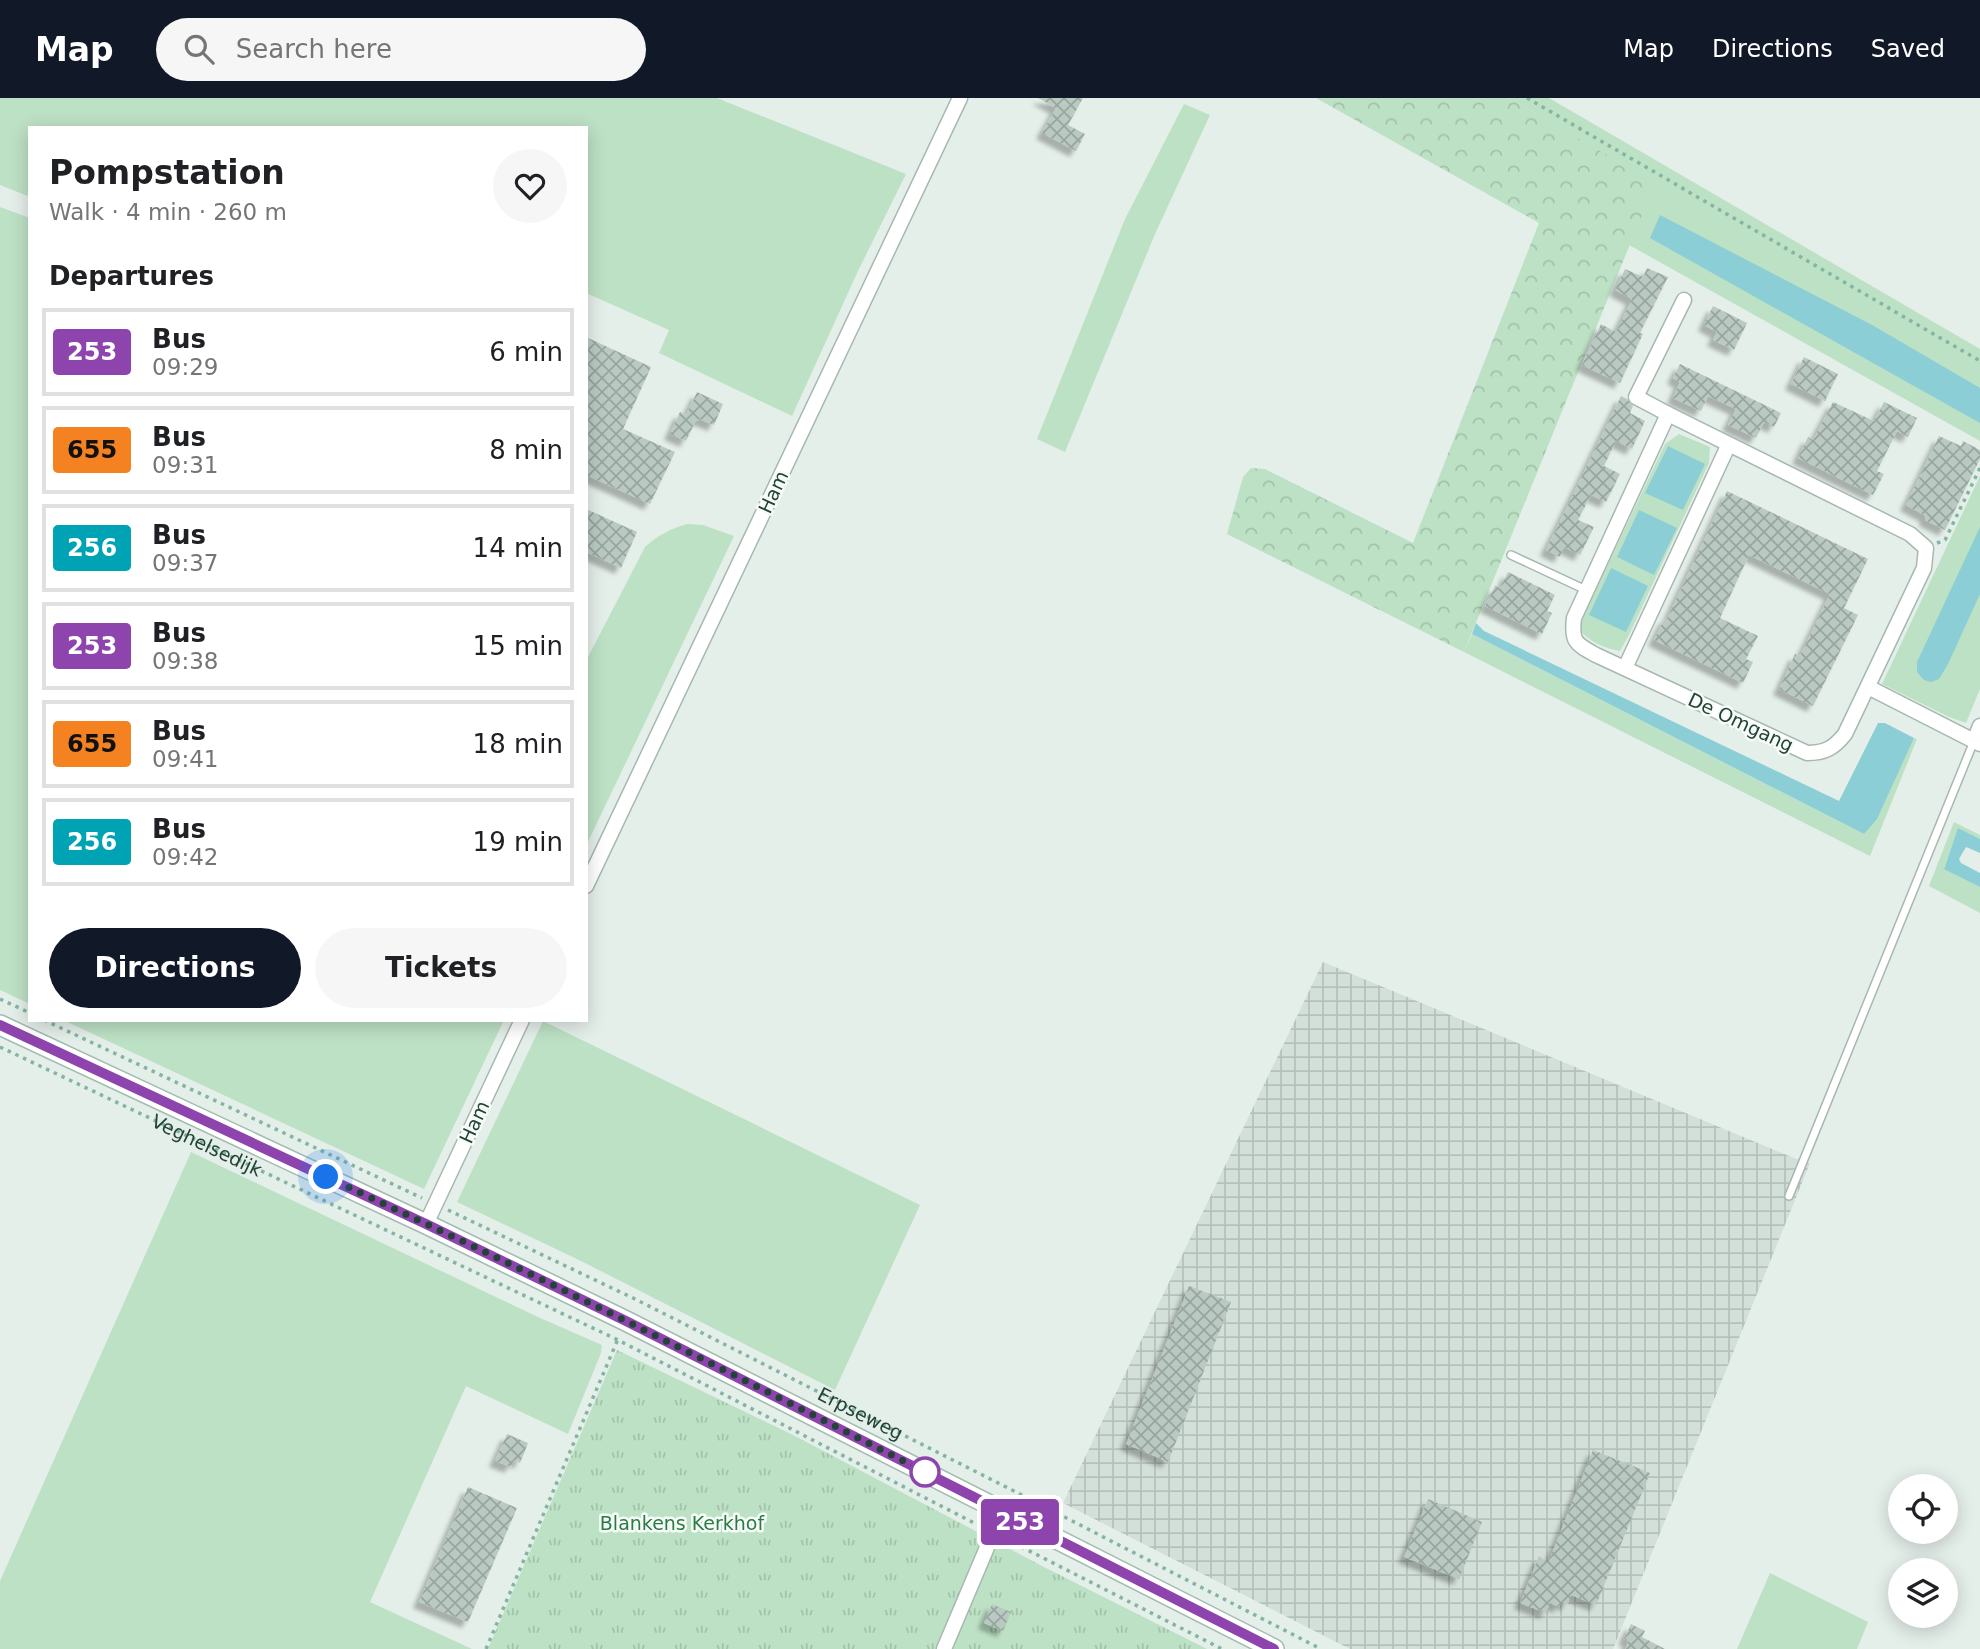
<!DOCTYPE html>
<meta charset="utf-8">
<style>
:root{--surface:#fff;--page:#f6f6f6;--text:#202124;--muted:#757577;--line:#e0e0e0;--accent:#111827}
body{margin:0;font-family:"DejaVu Sans",sans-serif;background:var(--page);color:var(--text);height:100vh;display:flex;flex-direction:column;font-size:26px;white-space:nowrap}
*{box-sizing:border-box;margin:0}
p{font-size:23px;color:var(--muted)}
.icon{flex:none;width:38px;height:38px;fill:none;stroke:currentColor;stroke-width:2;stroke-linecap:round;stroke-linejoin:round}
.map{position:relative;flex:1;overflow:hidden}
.drawer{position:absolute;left:28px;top:28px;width:560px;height:896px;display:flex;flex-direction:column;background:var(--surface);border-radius:0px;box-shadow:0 4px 18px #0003}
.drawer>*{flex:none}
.badge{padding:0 14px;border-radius:5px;font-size:24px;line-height:46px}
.fabs{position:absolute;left:1888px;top:1376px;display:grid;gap:14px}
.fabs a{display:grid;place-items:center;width:70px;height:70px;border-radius:50%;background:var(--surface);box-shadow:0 4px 18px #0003;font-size:35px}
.you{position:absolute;width:35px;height:35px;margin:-18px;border:5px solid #fff;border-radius:50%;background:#1a73e8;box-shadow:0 0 0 10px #1a73e833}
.map>.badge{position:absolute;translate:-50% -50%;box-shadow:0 0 0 4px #fff}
h2{padding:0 21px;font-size:26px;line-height:63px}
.round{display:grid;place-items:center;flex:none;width:74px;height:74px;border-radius:37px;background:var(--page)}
.head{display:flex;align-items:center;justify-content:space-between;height:119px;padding:0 21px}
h1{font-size:33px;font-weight:700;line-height:52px}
.primary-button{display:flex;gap:14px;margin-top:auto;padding:14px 21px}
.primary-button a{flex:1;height:80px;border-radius:42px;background:var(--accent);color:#fff;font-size:28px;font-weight:700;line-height:80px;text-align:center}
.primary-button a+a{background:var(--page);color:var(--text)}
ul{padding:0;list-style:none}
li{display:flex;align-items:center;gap:21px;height:88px;margin:0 14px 10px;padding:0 7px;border:4px solid var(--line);border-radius:0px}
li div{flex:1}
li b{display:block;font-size:26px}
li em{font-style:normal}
li .badge{min-width:77px;font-weight:700;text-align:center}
header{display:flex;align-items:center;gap:42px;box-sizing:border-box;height:98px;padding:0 35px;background:var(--accent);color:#fff}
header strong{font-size:33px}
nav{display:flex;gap:38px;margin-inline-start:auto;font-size:24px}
.search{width:490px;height:63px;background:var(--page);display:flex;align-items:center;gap:18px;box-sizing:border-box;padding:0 24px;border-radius:38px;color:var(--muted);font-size:26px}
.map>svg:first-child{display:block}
.industrial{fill:url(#industrial-grid)}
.grass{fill:#bde1c5}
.forest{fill:url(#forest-crowns)}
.park{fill:url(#park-tufts)}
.water{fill:#8bced6}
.building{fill:url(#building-cross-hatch);filter:url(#shadow)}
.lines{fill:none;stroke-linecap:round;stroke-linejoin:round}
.lane-casing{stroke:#a7b8b1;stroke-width:10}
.street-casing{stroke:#a7b8b1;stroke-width:17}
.secondary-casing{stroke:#a3bbb1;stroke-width:22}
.path{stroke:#84b4a2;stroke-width:3.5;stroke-dasharray:3.5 5;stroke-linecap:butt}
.lane{stroke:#fff;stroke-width:7}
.street{stroke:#fff;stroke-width:14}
.secondary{stroke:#fff;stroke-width:19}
.line-casing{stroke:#fff;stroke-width:16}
.line{stroke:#8e44ad;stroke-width:10}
.walk{stroke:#234238;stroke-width:7;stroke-dasharray:0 12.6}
.stop-dot{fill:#fff;stroke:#8e44ad;stroke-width:3.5}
.labels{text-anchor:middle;stroke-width:5;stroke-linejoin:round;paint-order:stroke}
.street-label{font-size:19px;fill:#234238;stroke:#f6fbf8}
.park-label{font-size:19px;fill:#2a7c46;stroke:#f6fbf8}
</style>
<header>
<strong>Map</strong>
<div class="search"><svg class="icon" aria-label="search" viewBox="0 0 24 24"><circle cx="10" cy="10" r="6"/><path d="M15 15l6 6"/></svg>Search here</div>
<nav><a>Map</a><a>Directions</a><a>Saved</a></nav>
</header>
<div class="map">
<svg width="1980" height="1551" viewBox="0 0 1980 1551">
<defs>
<pattern id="industrial-grid" width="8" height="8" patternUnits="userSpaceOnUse" patternTransform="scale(1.75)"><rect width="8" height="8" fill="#d3dfd9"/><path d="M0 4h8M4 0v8" fill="none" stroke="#b5c1bb"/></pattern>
<pattern id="forest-crowns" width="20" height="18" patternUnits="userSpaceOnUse" patternTransform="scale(1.75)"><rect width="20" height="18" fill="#bde1c5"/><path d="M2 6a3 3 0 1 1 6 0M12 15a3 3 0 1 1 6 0" fill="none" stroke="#a2c2aa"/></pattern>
<pattern id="park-tufts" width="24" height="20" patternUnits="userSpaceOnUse" patternTransform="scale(1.75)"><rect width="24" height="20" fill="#bde1c5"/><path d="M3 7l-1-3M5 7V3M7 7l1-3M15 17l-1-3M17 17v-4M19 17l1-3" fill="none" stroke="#a2c2aa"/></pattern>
<pattern id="building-cross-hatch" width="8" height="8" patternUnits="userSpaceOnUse" patternTransform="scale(1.75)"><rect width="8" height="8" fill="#bacac3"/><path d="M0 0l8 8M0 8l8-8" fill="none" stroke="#97a69f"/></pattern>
<filter id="shadow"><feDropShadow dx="-6" dy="6" stdDeviation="2" flood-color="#0004"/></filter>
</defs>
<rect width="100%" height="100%" fill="#e5efea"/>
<!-- industrial -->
<polygon class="industrial" points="1323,864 1794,1060 1810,1065 1613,1551 1350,1551 1063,1405"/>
<!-- grass -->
<g class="grass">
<polygon points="0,0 717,0 906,76 858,173 792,318 659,255 669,232 586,195 586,30 30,30 30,99 0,87"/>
<polygon points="1509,0 1549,0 1980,251 1980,343 1629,147 1654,85"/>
<polygon points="1184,6 1210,17 1155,136 1065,354 1037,341 1125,121"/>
<polygon points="0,109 30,120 30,906 0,892"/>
<path d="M 1679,336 L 1710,349 L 1709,365 L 1629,537 L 1620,553 C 1603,550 1591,544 1579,532 L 1584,517 L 1665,346 Z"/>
<polygon points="1980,378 1980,591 1966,625 1949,619 1882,586"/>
<path d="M 687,426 L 703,427 L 734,438 L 586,748 L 586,563 L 645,449 C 658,437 670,431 687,426 Z"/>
<polygon points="1472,536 1864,736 1914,640 1917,641 1870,758 1464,554"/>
<polygon points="1954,724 1980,737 1980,741 1958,731 1944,770 1980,789 1980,815 1929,788"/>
<polygon points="63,922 504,922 424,1091"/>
<polygon points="543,923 920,1107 835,1292 579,1162 457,1104"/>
<polygon points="191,1054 538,1219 602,1247 601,1255 568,1336 466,1288 370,1504 472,1551 0,1551 0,1483"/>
<polygon points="1770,1475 1868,1524 1857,1551 1737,1551"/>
</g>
<!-- forest -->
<polygon class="forest" points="1316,0 1509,0 1655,85 1464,554 1227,436 1243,379 1251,370 1265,371 1413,445 1539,125"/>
<!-- park -->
<polygon class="park" points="617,1252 797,1339 1042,1468 1207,1551 488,1551"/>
<!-- water -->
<g class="water">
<polygon points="1660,117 1874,228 1980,290 1980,325 1650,140"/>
<polygon points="1668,348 1705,366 1683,412 1645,395"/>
<polygon points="1639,412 1677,430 1654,477 1617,459"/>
<polygon points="1980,429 1980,496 1948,566 1939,581 1931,584 1924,582 1917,574 1917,564"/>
<polygon points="1611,470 1648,488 1626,534 1589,517"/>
<polygon points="1476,525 1484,533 1839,703 1878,625 1885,625 1914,640 1877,721 1864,736 1472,536"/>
<polygon points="1958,730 1980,741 1980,755 1966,749 1959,761 1961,765 1980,775 1980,789 1944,771"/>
</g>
<!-- building -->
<g class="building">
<polygon points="1038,0 1083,0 1068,27 1085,36 1076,53 1042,35 1056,10"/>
<polygon points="1647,170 1668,179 1640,235 1643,236 1620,285 1582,267 1601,226 1616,234 1632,201 1615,192 1625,171 1643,179"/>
<polygon points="1713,208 1747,225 1734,252 1713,242 1717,234 1704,227"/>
<polygon points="586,239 651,269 623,331 675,354 650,406 586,377"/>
<polygon points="1804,259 1838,276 1825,303 1791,286"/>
<polygon points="1680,266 1781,315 1774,329 1764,324 1756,340 1728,327 1736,311 1708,298 1701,313 1673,300 1680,284 1673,280"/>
<polygon points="697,294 723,306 714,327 699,321 698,323 696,322 686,343 670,336 680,314 686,317"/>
<polygon points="1621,298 1627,301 1633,308 1630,315 1645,323 1632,351 1616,343 1604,368 1620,376 1606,404 1591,397 1578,422 1594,429 1580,457 1564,449 1560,459 1546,452"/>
<polygon points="1833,304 1874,323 1884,304 1917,320 1908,339 1897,333 1877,373 1884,376 1873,397 1798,360 1808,339 1813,342"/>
<polygon points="1939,338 1961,348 1963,343 1980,352 1980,361 1945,432 1925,422 1926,418 1906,407"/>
<polygon points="1727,393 1868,461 1844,510 1858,517 1813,608 1779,591 1795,556 1800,558 1830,496 1749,457 1720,520 1758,538 1746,561 1753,564 1743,585 1654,542 1665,520 1667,521"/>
<polygon points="586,411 637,434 621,470 586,454"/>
<polygon points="1508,474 1555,497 1547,513 1552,515 1542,536 1485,508 1495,488 1500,490"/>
<polygon points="1189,1188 1231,1204 1168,1364 1126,1346"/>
<polygon points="507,1336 528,1345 520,1365 514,1362 511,1369 495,1363"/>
<polygon points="1593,1352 1650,1375 1596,1507 1571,1497 1567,1507 1561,1504 1559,1509 1550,1505 1546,1515 1520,1505 1539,1458 1548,1465"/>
<polygon points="468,1389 517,1410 468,1524 419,1504"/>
<polygon points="1428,1401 1482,1424 1459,1481 1404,1459"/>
<polygon points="992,1506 1011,1514 1003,1533 984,1525"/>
<polygon points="1631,1526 1645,1533 1642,1539 1665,1551 1625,1551 1629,1543 1624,1541"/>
</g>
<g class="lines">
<defs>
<g id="lane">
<polyline points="1511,457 1586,492"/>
<polyline points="1789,1098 1974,643"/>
</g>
<g id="street">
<path d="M 1668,316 L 1910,436 L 1926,450 L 1924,470 L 1845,636 C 1834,650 1825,655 1807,655 L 1596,557 C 1576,546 1571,544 1574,520 Z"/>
<polyline points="1668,316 1636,299 1684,202"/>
<polyline points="1625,570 1728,348"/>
<polyline points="1868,589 1980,646"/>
<polyline points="1974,643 1980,628"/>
<polyline points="586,788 960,0"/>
<polyline points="426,1126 522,922"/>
<polyline points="944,1551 1002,1414"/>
</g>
<polyline id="secondary" points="0,927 426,1126 626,1223 1274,1551"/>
</defs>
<!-- lane casing -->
<use href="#lane" class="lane-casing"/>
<!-- street casing -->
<use href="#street" class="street-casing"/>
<!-- secondary casing -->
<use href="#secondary" class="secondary-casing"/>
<!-- path -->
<g class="path">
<polyline points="1527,0 1980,263"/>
<polyline points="1937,445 1945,442 1980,370"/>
<polyline points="0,901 30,915"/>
<polyline points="44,922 422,1100"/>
<path id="s1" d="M 0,949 L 618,1242 L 980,1428"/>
<path id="s2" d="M 448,1112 L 635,1201 L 1012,1392 L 1321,1551"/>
<polyline points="1006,1441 1222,1551"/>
<polyline points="486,1551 618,1241"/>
</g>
<!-- lane -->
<use href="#lane" class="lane"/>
<!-- street -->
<use href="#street" class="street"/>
<!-- secondary -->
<use href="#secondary" class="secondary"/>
</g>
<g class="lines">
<defs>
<polyline id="line" points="0,927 426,1126 626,1223 1274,1551"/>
</defs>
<!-- line casing -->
<use href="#line" class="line-casing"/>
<!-- line -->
<use href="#line" class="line"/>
<!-- walk -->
<path class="walk" d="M 326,1079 C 528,1172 727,1273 925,1374"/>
</g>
<!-- markers -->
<circle class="stop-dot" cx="925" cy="1374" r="14"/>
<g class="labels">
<!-- street labels -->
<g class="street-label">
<text transform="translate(773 394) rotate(-65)" y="7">Ham</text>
<text transform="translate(1741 624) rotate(25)" y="7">De Omgang</text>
<text transform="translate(474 1024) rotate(-65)" y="7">Ham</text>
<text dy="7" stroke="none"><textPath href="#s1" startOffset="229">Veghelsedijk</textPath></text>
<text dy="7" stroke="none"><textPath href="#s2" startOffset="460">Erpseweg</textPath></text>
</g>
<!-- park labels -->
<g class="park-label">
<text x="682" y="1432">Blankens Kerkhof</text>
</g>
</g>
</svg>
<div class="fabs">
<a><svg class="icon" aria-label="locate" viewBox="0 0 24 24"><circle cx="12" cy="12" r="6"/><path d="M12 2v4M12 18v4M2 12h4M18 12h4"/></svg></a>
<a><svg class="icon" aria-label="layers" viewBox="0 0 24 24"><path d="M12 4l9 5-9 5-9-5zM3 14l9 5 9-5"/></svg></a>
</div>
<div class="you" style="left:326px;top:1079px"></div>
<b class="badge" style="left:1020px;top:1424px;background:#8e44ad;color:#fff">253</b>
<section class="drawer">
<div class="head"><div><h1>Pompstation</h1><p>Walk · 4 min · 260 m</p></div><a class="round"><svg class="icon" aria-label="heart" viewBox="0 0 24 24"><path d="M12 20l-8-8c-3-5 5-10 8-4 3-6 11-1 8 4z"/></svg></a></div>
<h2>Departures</h2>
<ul>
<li><span class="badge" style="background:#8e44ad;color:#fff">253</span><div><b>Bus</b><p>09:29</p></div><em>6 min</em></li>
<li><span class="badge" style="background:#f58220;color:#111">655</span><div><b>Bus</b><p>09:31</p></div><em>8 min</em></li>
<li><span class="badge" style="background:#00a3b4;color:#fff">256</span><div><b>Bus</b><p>09:37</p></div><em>14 min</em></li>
<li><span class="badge" style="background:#8e44ad;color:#fff">253</span><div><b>Bus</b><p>09:38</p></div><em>15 min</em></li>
<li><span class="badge" style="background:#f58220;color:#111">655</span><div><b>Bus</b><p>09:41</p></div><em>18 min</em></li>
<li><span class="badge" style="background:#00a3b4;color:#fff">256</span><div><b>Bus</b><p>09:42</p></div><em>19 min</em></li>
</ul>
<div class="primary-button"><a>Directions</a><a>Tickets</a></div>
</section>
</div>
